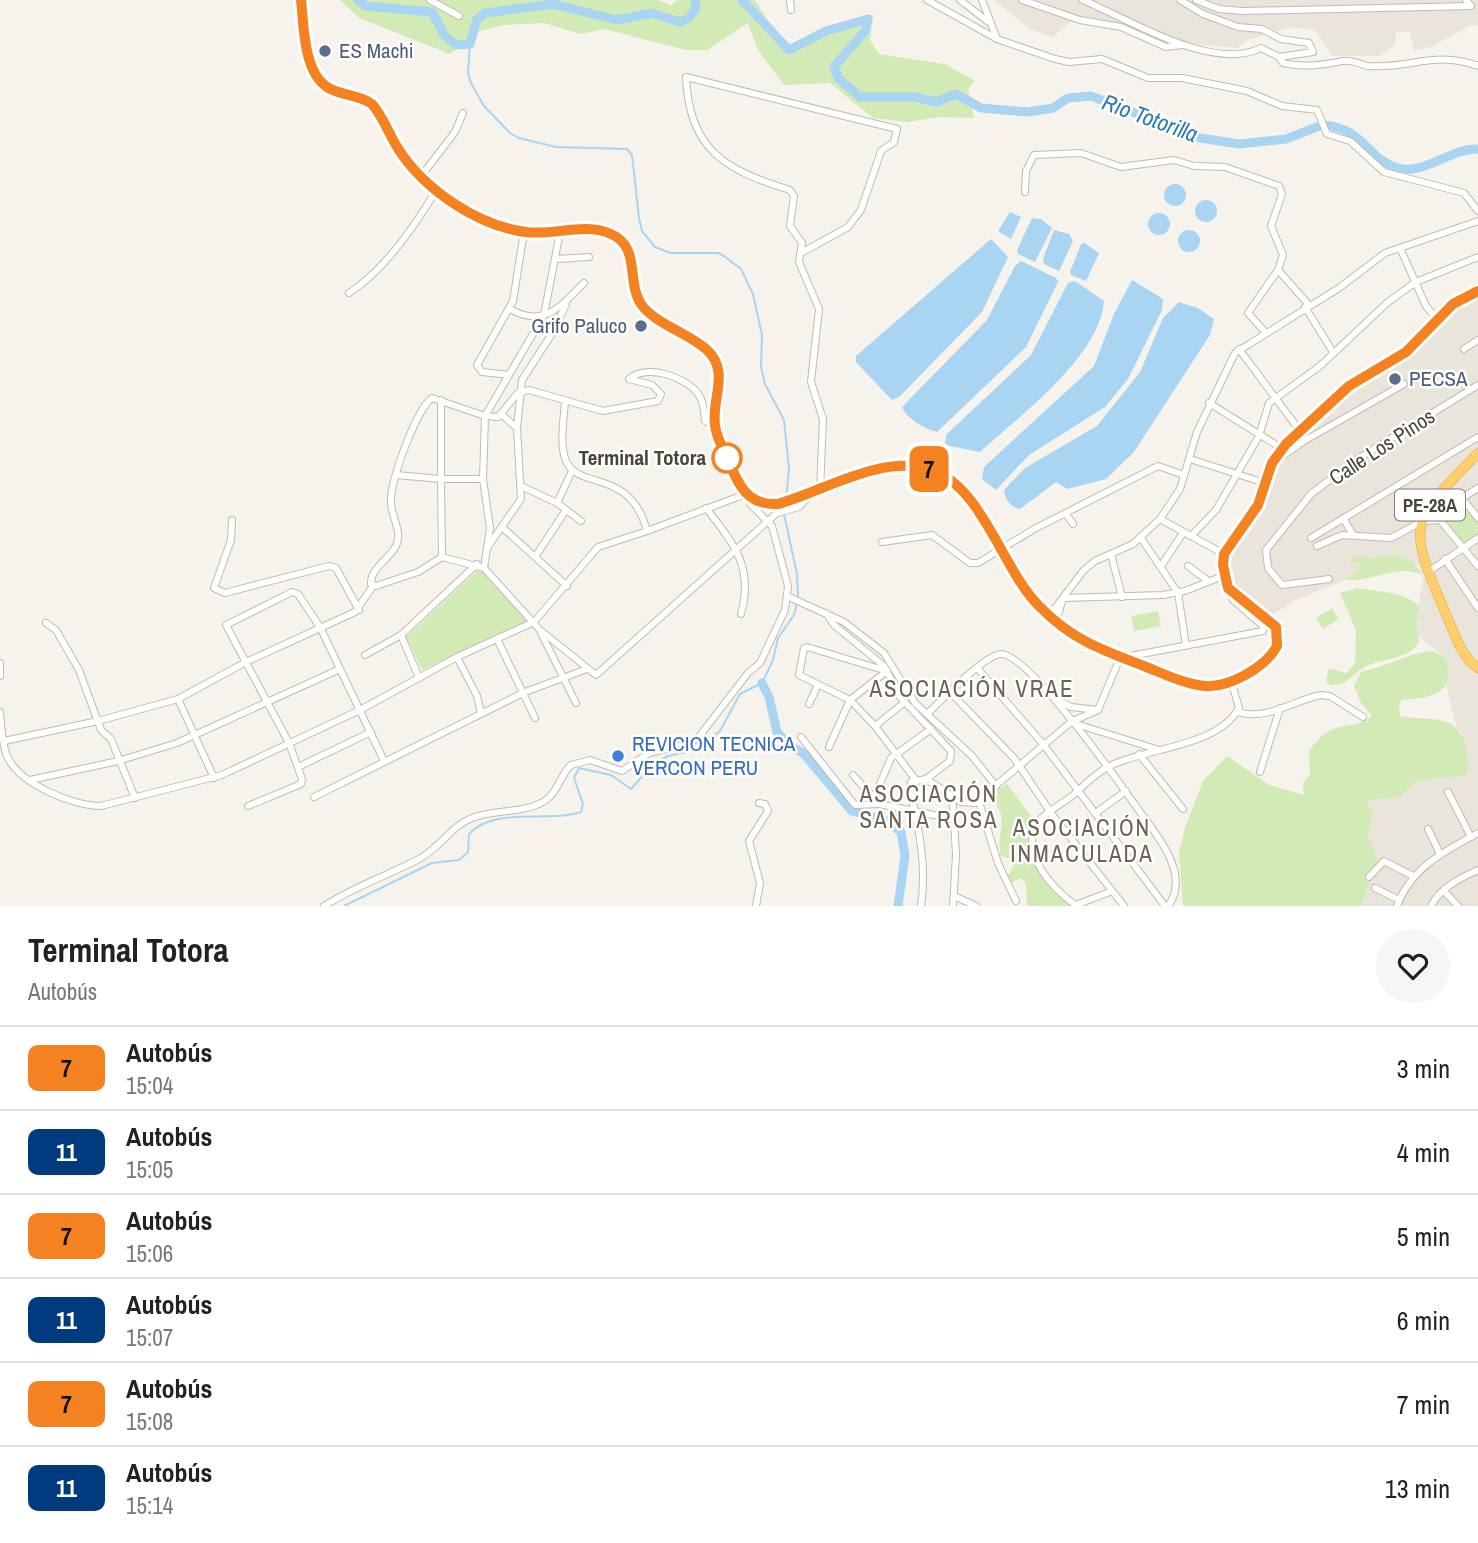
<!DOCTYPE html>
<html lang="es">
<meta charset="utf-8">
<style>
:root{--surface:#fff;--page:#f6f6f6;--text:#222;--muted:#767676;--line:#e0e0e0}
body{margin:0;font-family:"Archivo Narrow",sans-serif;background:var(--page);color:var(--text);height:100vh;display:flex;flex-direction:column;font-size:26px;white-space:nowrap}
*{box-sizing:border-box;margin:0}
p{font-size:23px;color:var(--muted)}
.icon{flex:none;width:38px;height:38px;fill:none;stroke:currentColor;stroke-width:2;stroke-linecap:round;stroke-linejoin:round}
.map{position:relative;height:906px;overflow:hidden}
.side{display:flex;flex-direction:column;background:var(--surface);flex:1}
.side>*{flex:none}
.badge{padding:0 14px;border-radius:10px;font-size:24px;line-height:46px}
.map>.badge{position:absolute;translate:-50% -50%;box-shadow:0 0 0 4px #fff}
.round{display:grid;place-items:center;flex:none;width:74px;height:74px;border-radius:37px;background:var(--page)}
.headline{display:flex;align-items:center;justify-content:space-between;height:119px;padding:0 28px}
h1{font-size:33px;font-weight:700;line-height:52px}
ul{padding:0;list-style:none}
li{display:flex;align-items:center;gap:21px;height:84px;padding:0 28px;border-top:2px solid var(--line)}
li div{flex:1}
li b{display:block;font-size:26px}
li em{font-style:normal}
li .badge{min-width:77px;font-weight:700;text-align:center}
.map>svg:first-child{display:block}
.residential{fill:#eae5da}
.green{fill:#d2eab5}
.water{fill:#a9d4f2}
.lines{fill:none;stroke-linecap:round;stroke-linejoin:round}
.stream{stroke:#a9d4f2;stroke-width:2}
.river{stroke:#a9d4f2;stroke-width:9}
.minor-casing{stroke:#c2bbae;stroke-width:8}
.highway-casing{stroke:#e0a43c;stroke-width:10}
.minor{stroke:#fff;stroke-width:6}
.highway{stroke:#ffcf6e;stroke-width:9}
.line-casing{stroke:#fff;stroke-width:16}
.line{stroke:#f58220;stroke-width:10}
.service-dot{fill:#5c6f8a;stroke:#fff;stroke-width:2.5}
.stop-dot{fill:#fff;stroke:#f58220;stroke-width:3.5}
.shop-dot{fill:#3f7fe0;stroke:#fff;stroke-width:2.5}
.labels{text-anchor:middle;stroke-width:5;stroke-linejoin:round;paint-order:stroke}
.shield{fill:#fff;stroke:#817c74;stroke-width:2}
.shield-label{font-size:19px;font-weight:bold;fill:#4b4439}
.service-label{font-size:21px;fill:#4e5e75;stroke:#fff;text-anchor:start}
.street-label{font-size:21px;fill:#4b4439;stroke:#fff}
.stop-label{font-size:21px;font-weight:bold;fill:#4b4439;stroke:#fff;text-anchor:end}
.shop-label{font-size:21px;fill:#366cbe;stroke:#fff;text-anchor:start}
.water-label{font-size:23px;font-style:italic;fill:#2e7ab2;stroke:#fff}
.neighbourhood-label{font-size:23px;letter-spacing:2px;fill:#6e6250;stroke:#fff}
</style>
<div class="map">
<svg width="1478" height="906" viewBox="0 0 1478 906">
<rect width="100%" height="100%" fill="#f6f3ec"/>
<!-- residential -->
<g class="residential">
<polygon points="994,0 1478,0 1478,26 1471,25 1433,46 1414,51 1410,32 1396,32 1395,45 1379,56 1333,56 1315,30 1292,27 1248,40 1237,48 1165,42 1078,15 1053,37 1030,29"/>
<polygon points="1478,295 1478,906 1347,906 1335,900 1371,824 1367,806 1369,799 1395,798 1417,781 1451,777 1462,733 1456,726 1446,684 1448,673 1445,658 1418,636 1416,624 1423,575 1418,565 1396,554 1370,559 1353,563 1359,563 1362,568 1346,580 1294,601 1272,615 1238,593 1231,583 1227,564 1229,554 1263,506 1274,473 1292,445 1350,388 1411,352 1423,343 1456,304"/>
</g>
<!-- green -->
<g class="green">
<polygon points="340,0 658,0 671,5 677,0 755,0 781,41 790,48 808,42 829,26 873,15 870,40 879,54 945,64 975,81 968,89 974,118 940,117 908,122 873,118 830,83 784,85 758,50 748,23 707,50 686,50 604,29 581,34 544,23 504,25 476,32 450,54 359,18"/>
<polygon points="1460,502 1478,521 1478,535 1464,545 1444,519"/>
<path d="M 1395,554 L 1414,563 L 1423,575 C 1395,563 1375,582 1346,580 L 1362,568 L 1359,563 L 1349,562 L 1353,557 L 1362,555 L 1370,559 Z"/>
<polygon points="480,568 531,621 422,670 406,637"/>
<path d="M 1358,588 C 1379,592 1403,591 1419,606 L 1416,624 L 1419,643 C 1405,662 1381,657 1363,668 C 1350,676 1348,686 1330,685 L 1326,681 L 1329,668 L 1346,673 L 1355,664 L 1356,630 L 1340,593 Z"/>
<polygon points="1332,608 1339,619 1323,629 1316,618"/>
<polygon points="1158,611 1161,626 1134,631 1131,616"/>
<path d="M 1433,651 L 1445,658 C 1458,694 1430,698 1402,700 L 1399,706 L 1400,716 C 1426,722 1455,711 1465,743 C 1468,755 1470,763 1466,775 L 1417,781 L 1400,797 L 1369,800 L 1367,806 L 1373,812 L 1367,837 L 1378,858 L 1361,906 L 1183,906 L 1179,851 L 1185,828 L 1203,781 L 1227,756 L 1269,785 L 1304,795 L 1303,783 L 1310,775 L 1309,751 C 1335,715 1347,734 1372,716 L 1361,703 L 1354,686 L 1362,671 C 1388,667 1409,652 1433,651 Z"/>
<path d="M 1007,784 L 1036,823 C 1029,858 1041,888 1073,906 L 1027,906 L 1026,883 L 1020,878 L 1011,883 L 1008,877 L 1016,860 L 1001,856 C 994,835 1014,813 987,797 Z"/>
</g>
<!-- water -->
<g class="water">
<circle cx="1175" cy="195" r="11"/>
<circle cx="1206" cy="211" r="11"/>
<polygon points="1010,212 1021,217 1011,239 998,231"/>
<circle cx="1159" cy="224" r="11"/>
<polygon points="1032,218 1041,219 1052,228 1035,262 1018,254 1017,250"/>
<circle cx="1189" cy="241" r="11"/>
<polygon points="1054,230 1069,234 1073,241 1059,271 1044,264 1043,259"/>
<polygon points="991,239 1008,257 982,312 899,397 892,400 856,362 856,356"/>
<polygon points="1084,243 1099,253 1086,281 1071,275 1070,272 1081,244"/>
<path d="M 1021,261 L 1056,278 L 1058,282 L 1026,347 L 937,432 C 925,429 906,418 902,407 L 987,320 L 1015,266 Z"/>
<polygon points="1132,280 1163,299 1162,310 1128,379 1105,407 1029,455 996,490 982,479 984,467 1094,366 1114,314"/>
<path d="M 1075,281 L 1104,301 C 1100,357 1019,416 980,452 L 945,445 L 946,435 L 1031,355 L 1068,283 Z"/>
<path d="M 1179,302 L 1198,308 L 1214,319 L 1210,335 L 1134,452 L 1106,479 L 1067,489 L 1056,482 L 1020,509 C 1011,508 1005,499 1004,490 L 1025,468 L 1097,426 L 1140,372 L 1163,318 Z"/>
</g>
<g class="lines">
<!-- stream -->
<g class="stream">
<polyline points="470,44 468,73 471,83 484,106 510,133 519,138 556,147 627,149 632,155 639,218 642,231 655,247 671,253 718,253 724,256 741,269 753,294 762,335 761,367 765,384 784,420 789,469 786,498"/>
<polyline points="784,514 797,574 798,598"/>
<path d="M 344,906 L 432,863 L 459,860 L 468,852 L 469,834 C 495,806 547,823 581,812 L 583,804 L 574,778 L 579,768 L 611,775 L 631,789 L 653,764 L 668,756 L 696,750 L 720,731 L 740,694 L 762,683 L 773,660 L 778,638 L 794,615 L 797,603"/>
</g>
<!-- river -->
<g class="river">
<polyline points="358,0 365,6 432,12 445,36 456,45 470,44 477,19 485,13 553,4 617,20 651,13 680,22 689,18 696,8 695,0"/>
<polyline points="742,0 789,50 826,31 868,19 865,31 834,67 838,78 860,97 915,97 936,102 956,94 981,108 1028,112 1053,108 1068,98 1091,96 1200,138 1239,144 1286,139 1322,125"/>
<path d="M 1323,125 C 1365,128 1366,159 1398,168 C 1426,175 1450,148 1478,149"/>
<polyline points="762,683 769,697 777,732 790,746 803,753 852,811 887,821 901,832 905,856 898,906"/>
</g>
<defs>
<g id="minor">
<polyline points="430,0 459,16"/>
<polyline points="790,0 791,10"/>
<polyline points="927,0 997,39 1055,59 1069,62 1102,59 1148,78 1182,78 1247,91 1282,106 1317,110 1327,134 1350,141 1384,172 1464,193 1478,211"/>
<polyline points="960,0 991,24"/>
<polyline points="982,0 997,39"/>
<polyline points="1022,0 1080,20 1121,27 1166,47 1183,45"/>
<path d="M 1083,0 C 1130,20 1212,72 1261,48 L 1279,57 L 1313,52 L 1309,43 L 1281,39 L 1262,29 L 1238,27 L 1203,14 L 1180,0"/>
<polyline points="1196,0 1219,9 1243,11 1471,6 1466,0"/>
<path d="M 1279,57 L 1283,63 C 1305,68 1321,65 1343,61 C 1352,59 1360,65 1369,66 C 1413,69 1432,50 1478,66"/>
<polyline points="422,175 455,132 463,113"/>
<polyline points="1025,192 1026,171 1034,155 1081,153 1121,167 1174,160 1194,166 1225,167 1279,186 1282,194 1271,226 1283,255 1278,270 1248,313 1265,332"/>
<polyline points="1400,248 1426,306 1437,319"/>
<path d="M 801,253 L 848,227 L 861,210 L 881,151 L 894,142 L 897,129 L 686,77 C 689,150 725,170 790,190 L 794,196 L 790,226 L 802,243 L 799,262 L 819,309 L 811,382 L 823,419 L 820,490"/>
<polyline points="556,259 589,257"/>
<polyline points="1278,270 1309,305"/>
<path d="M 349,293 C 385,270 415,226 437,189"/>
<polyline points="1305,307 1333,352"/>
<path d="M 510,309 C 545,329 561,305 584,283"/>
<polyline points="1239,349 1300,431"/>
<polyline points="1464,349 1478,340"/>
<polyline points="509,375 482,372 477,365 513,301 524,232"/>
<polyline points="1209,403 1283,449"/>
<polyline points="502,415 517,428"/>
<path d="M 715,426 L 705,421 C 704,412 704,402 699,395 C 687,377 646,363 629,379 L 652,385 L 661,394 L 658,401 L 603,411 L 529,390 L 518,393 L 498,417 L 485,416 L 432,398 C 417,408 389,483 391,502 C 391,515 400,527 398,539 C 396,557 370,565 371,584 L 376,586 L 418,572 L 442,557 L 484,568 L 540,630 L 596,675 L 777,513 L 799,507 L 812,493"/>
<polyline points="1190,459 1265,483"/>
<polyline points="1274,462 1304,441 1404,384"/>
<polyline points="396,475 441,479 441,400"/>
<polyline points="483,479 490,528 484,568"/>
<polyline points="521,486 557,503 572,471"/>
<polyline points="1478,488 1462,498 1440,520 1478,566"/>
<polyline points="1462,498 1478,518"/>
<polyline points="557,503 581,521"/>
<path d="M 706,508 C 734,544 754,567 741,614"/>
<polyline points="1066,514 1073,524"/>
<polyline points="1343,518 1353,535"/>
<polyline points="1160,519 1224,554"/>
<polyline points="232,520 231,540 214,588 225,593 329,566 336,568 359,610"/>
<polyline points="502,527 567,586"/>
<polyline points="1191,536 1216,510 1259,436 1269,403 1320,366 1388,302 1416,282 1478,257"/>
<polyline points="1141,538 1178,593 1186,646"/>
<polyline points="1311,538 1478,437"/>
<polyline points="882,542 932,535 970,563 978,563 1036,528 1158,466 1184,475"/>
<polyline points="1317,546 1342,535 1391,538 1423,521 1440,520"/>
<polyline points="487,548 521,499 517,428 522,380 555,329 566,304"/>
<polyline points="1111,554 1122,597"/>
<polyline points="442,557 441,479 483,479 485,416 544,315 560,232"/>
<polyline points="535,557 566,510"/>
<polyline points="1445,559 1478,608"/>
<polyline points="1161,566 1183,533"/>
<polyline points="1188,566 1207,580"/>
<polyline points="1428,572 1478,538"/>
<polyline points="1329,579 1282,585 1268,568 1266,550 1311,494 1356,460 1478,385"/>
<polyline points="789,597 844,622 884,653 915,703 972,756 996,786"/>
<polyline points="826,613 834,625 884,666 900,697 951,751 950,761 926,779"/>
<polyline points="1049,616 1084,570 1095,561 1133,544 1160,519 1180,489 1197,432 1235,353 1339,288 1385,253 1478,221"/>
<polyline points="1056,622 1063,598 1163,595 1185,591 1223,576"/>
<polyline points="46,623 56,630 79,670 101,730 111,739 135,798"/>
<polyline points="541,633 576,703"/>
<polyline points="497,639 535,718"/>
<polyline points="365,655 401,635"/>
<polyline points="457,657 477,696 481,713"/>
<polyline points="0,663 0,676"/>
<polyline points="978,669 1043,744 1165,906"/>
<polyline points="887,671 807,647 804,648 799,675 850,700 875,726 915,779"/>
<polyline points="419,678 401,635 477,564"/>
<polyline points="950,692 1014,758 1051,813 1124,906"/>
<polyline points="1054,698 1071,707 1098,710 1120,658 1263,631 1263,626 1233,600 1228,590"/>
<polyline points="178,699 214,778"/>
<polyline points="809,704 818,685"/>
<path d="M 0,712 C 1,726 2,743 7,756 C 19,784 73,806 101,806 L 222,775 L 360,710 L 457,657 L 534,622 L 598,547 L 647,531 C 630,467 579,491 566,461 C 559,444 564,419 565,401"/>
<path d="M 1237,712 C 1267,721 1292,701 1321,695 L 1330,696 L 1363,717"/>
<path d="M 927,714 C 941,701 984,655 1001,654 C 1028,653 1121,785 1140,812 C 1158,836 1191,876 1168,906"/>
<polyline points="1073,723 1156,749"/>
<polyline points="875,726 905,702"/>
<polyline points="801,737 855,805 879,804"/>
<polyline points="4,741 98,721 178,699 246,662 355,612 373,586"/>
<polyline points="829,747 850,700 887,671"/>
<polyline points="1139,754 1183,809"/>
<polyline points="298,767 371,732"/>
<polyline points="1260,772 1280,708"/>
<polyline points="853,775 879,804 954,819 956,855 953,906"/>
<polyline points="30,780 118,761 177,743 340,669"/>
<polyline points="1448,792 1471,837"/>
<polyline points="952,796 954,819"/>
<polyline points="314,797 525,692 587,669"/>
<polyline points="873,800 891,758 931,729"/>
<polyline points="979,802 998,863 1016,901"/>
<polyline points="248,806 301,784 302,779 289,743 226,625 292,592 298,594 320,627 384,761"/>
<polyline points="1097,812 1126,791"/>
<polyline points="1428,829 1440,854"/>
<polyline points="1369,877 1384,861 1413,876"/>
<polyline points="1375,888 1399,900"/>
<polyline points="1444,891 1458,906"/>
<polyline points="954,896 976,906"/>
<polyline points="1076,905 1112,891"/>
<path d="M 324,906 C 357,885 389,875 421,858 C 440,847 453,825 472,818 C 495,809 525,814 546,800 C 558,792 560,775 571,765 L 590,760 L 622,771 L 649,753 L 688,744 L 698,738 L 748,673 L 760,663 L 785,610 L 788,586 L 772,526 L 751,505 L 746,494 L 647,531"/>
<polyline points="756,906 760,883 749,841 768,811 765,804 759,803"/>
<path d="M 921,906 C 927,865 919,830 910,790 L 911,782 L 926,779 L 961,802 L 975,803 L 1071,722 L 1098,710"/>
<path d="M 1077,906 C 1055,891 1022,857 1035,827 C 1040,815 1062,804 1072,796 C 1084,786 1096,772 1110,766 C 1148,747 1218,747 1239,708 L 1231,680"/>
<path d="M 1397,906 C 1411,868 1444,851 1478,833"/>
<path d="M 1431,906 C 1440,888 1460,878 1478,870"/>
</g>
<g id="highway">
<path d="M 301,0 C 304,25 302,71 327,87 C 341,96 358,94 372,104 C 384,118 390,135 399,150 C 427,193 485,230 537,233 C 562,234 593,222 615,236 C 640,253 626,282 641,303 C 654,322 684,332 702,345 C 731,366 711,397 715,425 C 716,436 721,445 726,455 C 737,480 745,506 778,504 C 824,491 883,453 932,470 C 983,488 1002,569 1039,606 C 1072,640 1102,650 1144,666 C 1164,674 1184,684 1205,686 C 1229,687 1266,667 1277,646 L 1276,627 L 1228,588 L 1223,565 L 1224,554 L 1258,505 L 1272,463 L 1286,444 L 1349,386 L 1406,352 L 1453,304 L 1478,290"/>
<path d="M 1478,453 C 1410,523 1406,522 1445,612 C 1454,631 1460,656 1478,668"/>
</g>
</defs>
<!-- minor casing -->
<use href="#minor" class="minor-casing"/>
<!-- highway casing -->
<use href="#highway" class="highway-casing"/>
<!-- minor -->
<use href="#minor" class="minor"/>
<!-- highway -->
<use href="#highway" class="highway"/>
</g>
<g class="lines">
<defs>
<path id="line" d="M 301,0 C 304,25 303,71 327,87 C 341,96 358,94 372,104 C 384,118 389,135 399,150 C 425,190 478,226 526,232 C 553,236 585,222 611,234 C 641,247 626,281 641,304 C 655,324 688,333 706,349 C 731,371 711,399 715,425 C 716,436 721,445 726,455 C 737,481 745,506 778,504 C 824,491 883,453 932,470 C 983,488 1002,569 1039,606 C 1072,640 1102,650 1144,666 C 1164,674 1184,684 1205,686 C 1229,688 1266,667 1277,646 L 1276,627 L 1228,588 L 1223,565 L 1224,554 L 1258,505 L 1272,463 L 1286,444 L 1349,386 L 1406,352 L 1453,304 L 1478,291"/>
</defs>
<!-- line casing -->
<use href="#line" class="line-casing"/>
<!-- line -->
<use href="#line" class="line"/>
</g>
<!-- markers -->
<g class="service-dot">
<circle cx="325" cy="51" r="7"/>
<circle cx="641" cy="326" r="7"/>
<circle cx="1395" cy="379" r="7"/>
</g>
<circle class="stop-dot" cx="727" cy="458" r="14"/>
<circle class="shop-dot" cx="618" cy="756" r="7"/>
<g class="labels">
<!-- shield labels -->
<rect class="shield" x="1395" y="489.5" width="70" height="31" rx="5"/>
<g class="shield-label">
<text x="1430" y="512">PE-28A</text>
</g>
<!-- service labels -->
<g class="service-label">
<text x="339" y="58">ES Machi</text>
<text x="627" y="333" text-anchor="end">Grifo Paluco</text>
<text x="1409" y="386">PECSA</text>
</g>
<!-- street labels -->
<g class="street-label">
<text transform="translate(1382 447) rotate(-33)" y="7">Calle Los Pinos</text>
</g>
<!-- stop labels -->
<g class="stop-label">
<text x="706" y="465">Terminal Totora</text>
</g>
<!-- shop labels -->
<g class="shop-label">
<text x="632" y="751">REVICION TECNICA<tspan x="632" dy="24">VERCON PERU</tspan></text>
</g>
<!-- water labels -->
<g class="water-label">
<text transform="translate(1150 118) rotate(20)" y="8">Rio Totorilla</text>
</g>
<!-- neighbourhood labels -->
<g class="neighbourhood-label">
<text x="972" y="697">ASOCIACIÓN VRAE</text>
<text x="929" y="802">ASOCIACIÓN<tspan x="929" dy="26">SANTA ROSA</tspan></text>
<text x="1082" y="836">ASOCIACIÓN<tspan x="1082" dy="26">INMACULADA</tspan></text>
</g>
</g>
</svg>
<b class="badge" style="left:929px;top:469px;background:#f58220;color:#111">7</b>
</div>
<section class="side">
<div class="headline"><div><h1>Terminal Totora</h1><p>Autobús</p></div><a class="round"><svg class="icon" aria-label="heart" viewBox="0 0 24 24"><path d="M12 20l-8-8c-3-5 5-10 8-4 3-6 11-1 8 4z"/></svg></a></div>
<ul>
<li><span class="badge" style="background:#f58220;color:#111">7</span><div><b>Autobús</b><p>15:04</p></div><em>3 min</em></li>
<li><span class="badge" style="background:#003b80;color:#fff">11</span><div><b>Autobús</b><p>15:05</p></div><em>4 min</em></li>
<li><span class="badge" style="background:#f58220;color:#111">7</span><div><b>Autobús</b><p>15:06</p></div><em>5 min</em></li>
<li><span class="badge" style="background:#003b80;color:#fff">11</span><div><b>Autobús</b><p>15:07</p></div><em>6 min</em></li>
<li><span class="badge" style="background:#f58220;color:#111">7</span><div><b>Autobús</b><p>15:08</p></div><em>7 min</em></li>
<li><span class="badge" style="background:#003b80;color:#fff">11</span><div><b>Autobús</b><p>15:14</p></div><em>13 min</em></li>
</ul>
</section>
